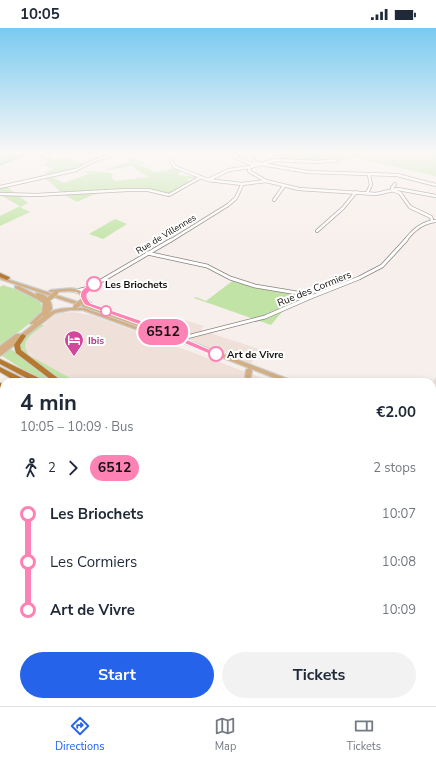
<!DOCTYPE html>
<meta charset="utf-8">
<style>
:root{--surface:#fff;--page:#f2f2f3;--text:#1f2937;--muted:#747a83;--line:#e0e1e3;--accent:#2563eb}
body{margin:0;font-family:"Nunito Sans",sans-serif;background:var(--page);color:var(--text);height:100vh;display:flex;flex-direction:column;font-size:15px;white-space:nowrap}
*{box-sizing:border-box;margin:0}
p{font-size:13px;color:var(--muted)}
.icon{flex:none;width:22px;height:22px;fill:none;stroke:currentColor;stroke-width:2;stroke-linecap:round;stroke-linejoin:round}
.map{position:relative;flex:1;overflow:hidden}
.details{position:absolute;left:0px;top:350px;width:436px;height:328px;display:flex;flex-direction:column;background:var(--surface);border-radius:12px 12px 0 0;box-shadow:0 2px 6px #0003}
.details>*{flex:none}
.badge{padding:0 8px;border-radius:13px;font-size:14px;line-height:26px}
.map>.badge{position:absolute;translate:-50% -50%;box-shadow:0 0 0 2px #fff}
.legs{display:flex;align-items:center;gap:6px;height:44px;padding:0 20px;font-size:13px}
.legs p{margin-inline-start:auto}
.summary{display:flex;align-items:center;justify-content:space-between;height:68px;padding:0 20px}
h1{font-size:22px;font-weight:700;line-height:30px}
.primary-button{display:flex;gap:8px;margin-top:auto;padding:8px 20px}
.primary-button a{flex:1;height:46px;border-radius:24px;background:var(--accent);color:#fff;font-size:16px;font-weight:700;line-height:46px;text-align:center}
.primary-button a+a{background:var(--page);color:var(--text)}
ul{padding:0 20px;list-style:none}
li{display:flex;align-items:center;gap:14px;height:48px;font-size:15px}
li i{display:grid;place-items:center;width:6px;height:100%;margin:0 5px;background:currentColor}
li i::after{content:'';width:10px;height:10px;margin:-5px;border:3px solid;border-radius:50%;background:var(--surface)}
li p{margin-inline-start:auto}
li:first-child i{background:linear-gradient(#0000 50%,currentColor 0)}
li:last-child i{background:linear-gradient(currentColor 50%,#0000 0)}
.status{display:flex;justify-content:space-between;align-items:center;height:28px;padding:0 20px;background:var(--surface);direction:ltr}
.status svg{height:11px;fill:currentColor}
.tab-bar{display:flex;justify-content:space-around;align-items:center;height:56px;border-top:1px solid var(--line);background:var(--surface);font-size:11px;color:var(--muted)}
.tab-bar a{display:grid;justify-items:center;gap:2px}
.tab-bar .on{color:var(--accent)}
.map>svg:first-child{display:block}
.built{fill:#efe1da}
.green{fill:#c1e4a6}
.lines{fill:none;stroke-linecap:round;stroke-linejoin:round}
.stream{stroke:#56a8b4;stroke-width:1}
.minor-far2-casing{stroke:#8b8581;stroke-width:4}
.minor-far1-casing{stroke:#8b8581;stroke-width:4.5}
.minor-casing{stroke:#8b8581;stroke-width:7}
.tertiary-far1-casing{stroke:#8b8581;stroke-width:7}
.tertiary-casing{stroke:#8b8581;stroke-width:8}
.primary-casing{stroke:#cfcfcf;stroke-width:2.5}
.motorway-casing{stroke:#cfcfcf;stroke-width:2}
.minor-far2{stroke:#fff;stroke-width:2.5}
.minor-far1{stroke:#fff;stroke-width:3}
.minor{stroke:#fff;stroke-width:5}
.tertiary-far1{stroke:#fff;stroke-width:5}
.tertiary{stroke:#fff;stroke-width:6}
.primary{fill:#d3af83;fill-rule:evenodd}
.motorway{fill:#b57a30;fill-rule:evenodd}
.primary-bridge-casing{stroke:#cfcfcf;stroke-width:6;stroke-linecap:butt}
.primary-bridge{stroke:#d3af83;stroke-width:4.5}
.line-1{fill:#ff82b4;stroke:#fff}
.stop-1-dot{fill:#fff;stroke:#ff82b4;stroke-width:2}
.labels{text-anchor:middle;stroke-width:4;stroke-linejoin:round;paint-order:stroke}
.far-street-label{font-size:9px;fill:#110f0e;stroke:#fff}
.stop-label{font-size:10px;font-weight:bold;fill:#110f0e;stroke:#fff;text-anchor:start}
.street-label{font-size:10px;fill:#110f0e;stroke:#fff}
.hotel-label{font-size:10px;font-weight:bold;fill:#b23c85;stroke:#fff;text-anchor:start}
</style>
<div class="status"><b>10:05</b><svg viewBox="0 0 49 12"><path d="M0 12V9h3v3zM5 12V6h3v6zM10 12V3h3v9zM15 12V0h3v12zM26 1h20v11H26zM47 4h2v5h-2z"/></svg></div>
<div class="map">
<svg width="436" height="678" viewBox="0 0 436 678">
<rect width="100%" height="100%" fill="#f7efeb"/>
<!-- built -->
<g class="built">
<polygon points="72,284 91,287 273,354 73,354 50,342 19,318 56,286"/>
<polygon points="175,289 204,298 201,302 259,321 251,336 163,301"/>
<polygon points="436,348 436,403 432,401 432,355"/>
<polygon points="432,413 436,414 436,529 432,527"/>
</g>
<!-- green -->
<g class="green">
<path d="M 0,124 L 37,124 L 55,132 L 63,128 L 85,136 L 74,143 L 50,148 L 45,145 L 53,141 L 44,137 L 48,134 C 43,131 36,127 30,126 C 26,125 6,135 0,137 Z"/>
<polygon points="260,124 436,124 436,148 356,130 329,134 279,132 272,127"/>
<path d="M 135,129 L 139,134 L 146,135 L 140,137 L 155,144 L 176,140 L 181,143 L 178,147 L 198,149 L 188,151 L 188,152 L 191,155 L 172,165 L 167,166 L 147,161 L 99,164 L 77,174 L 63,166 L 46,151 L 52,149 L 64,155 L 91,145 L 84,144 L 85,143 C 95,144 104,143 114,146 L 111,148 L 115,153 L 148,149 C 147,148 133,139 132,138 L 108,142 L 106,141 L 129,134 L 127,130 Z"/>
<polygon points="6,158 28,175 20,179 30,184 0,198 0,188 20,178 0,167 0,159"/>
<polygon points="115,191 127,196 103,211 89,206"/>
<polygon points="235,251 277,262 305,265 312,269 282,284 271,297 194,270 196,269 206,273"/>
<path d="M 3,257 C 19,263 55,269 37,290 L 0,318 L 0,259 Z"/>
<path d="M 40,297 L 44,297 C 33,306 18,313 29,327 L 77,354 L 64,354 L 22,324 L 19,318 L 23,311 Z"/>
<path d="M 11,321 L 55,354 C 40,354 15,336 2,328 Z"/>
<polygon points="4,500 4,674 432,674 432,559 436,561 436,678 0,678 0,501"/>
</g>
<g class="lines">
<!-- stream -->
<polyline class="stream" points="0,137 32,124"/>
<defs>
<g id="minor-far2">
<polyline points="163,124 168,128 175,139 208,152 242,156 266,153"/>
<polyline points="222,124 254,137"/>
<polyline points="234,129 241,124"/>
<polyline points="254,130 254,134 261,136"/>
<polyline points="261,136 308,144 397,147 436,157"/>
<polyline points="250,139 249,143 266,153 299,161 376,166 398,161 436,168"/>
<polyline points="208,152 229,142 250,139 276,132 317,134 338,132"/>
<polyline points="0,159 76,142 93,133 121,124"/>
<polyline points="393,161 392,160 395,156"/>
<polyline points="392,162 400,165 410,179 431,189 432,192"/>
<polyline points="367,165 371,157 369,147"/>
<polyline points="0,166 36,167 127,162 148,162 169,167 201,149"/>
<polyline points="274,172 284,158"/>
<polyline points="317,203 343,180 356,164"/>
<polyline points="170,213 228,177 236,170 242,157"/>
<path d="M 405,213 C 413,202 422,194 436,193"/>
</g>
<g id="minor-far1">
<polyline points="147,225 207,238 230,250 255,258 303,266 310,269"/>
<polyline points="76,263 89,260 171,212"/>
<polyline points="179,311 265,289 311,269 359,250 382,238 406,212"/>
</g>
<polyline id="minor" points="432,505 436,505"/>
<polyline id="tertiary-far1" points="432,409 432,413"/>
<polyline id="tertiary" points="370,678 371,674"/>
<g id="primary">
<path d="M 0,249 L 87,277 C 84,274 83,269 80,266 C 73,260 59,265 51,264 L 49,263 L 51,262 C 61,262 75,257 83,265 C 86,267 86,270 88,273 C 89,274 93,276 93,277 L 92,278 L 181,310 L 293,353 L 294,354 L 285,354 L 177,312 L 96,283 L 0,251 Z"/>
<path d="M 15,258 L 19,258 L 36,267 L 36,265 C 46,265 52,272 52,281 L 49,285 C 58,279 73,280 84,280 L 169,310 L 170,311 L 167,313 L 165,312 L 83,282 L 70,282 L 55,285 L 2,327 L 0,328 L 0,323 L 1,322 L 0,323 L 0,318 L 16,306 L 20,306 L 20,307 L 34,296 L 31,296 L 30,295 L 42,284 L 43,275 L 37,271 L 15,260 ZM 43,288 L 44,288 L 35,295 Z"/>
<polygon points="249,340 252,342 251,349 248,351 245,349 246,342"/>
<polygon points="432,402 436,403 436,408 432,407"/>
<polygon points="432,409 436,410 436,414 432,413"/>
</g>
<g id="motorway">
<polygon points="0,245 9,249 10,250 7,252 0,249"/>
<polygon points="23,306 26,308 20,317 21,322 63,354 54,354 16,325 14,317 21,307"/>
<polygon points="0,331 43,352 44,354 34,354 0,336"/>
<polygon points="0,339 26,352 27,354 17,354 0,344"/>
<polygon points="0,355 4,356 4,362 0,361"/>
<polygon points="432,531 436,533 436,543 432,541"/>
<polygon points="432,542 436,544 436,554 432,552"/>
</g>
</defs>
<!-- minor-far2 casing -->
<use href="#minor-far2" class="minor-far2-casing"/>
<!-- minor-far1 casing -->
<use href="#minor-far1" class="minor-far1-casing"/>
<!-- minor casing -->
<use href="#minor" class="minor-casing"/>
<!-- tertiary-far1 casing -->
<use href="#tertiary-far1" class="tertiary-far1-casing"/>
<!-- tertiary casing -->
<use href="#tertiary" class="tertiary-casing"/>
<!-- primary casing -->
<use href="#primary" class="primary-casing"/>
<!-- motorway casing -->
<use href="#motorway" class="motorway-casing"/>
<!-- minor-far2 -->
<use href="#minor-far2" class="minor-far2"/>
<!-- minor-far1 -->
<use href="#minor-far1" class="minor-far1"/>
<!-- minor -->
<use href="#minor" class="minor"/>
<!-- tertiary-far1 -->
<use href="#tertiary-far1" class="tertiary-far1"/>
<!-- tertiary -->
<use href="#tertiary" class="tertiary"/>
<!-- primary -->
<use href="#primary" class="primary"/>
<!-- motorway -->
<use href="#motorway" class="motorway"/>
<defs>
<g id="primary-bridge">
<polyline points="50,270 56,265"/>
<polyline points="75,279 82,273"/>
</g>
</defs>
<!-- primary-bridge casing -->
<use href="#primary-bridge" class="primary-bridge-casing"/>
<!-- primary-bridge -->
<use href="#primary-bridge" class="primary-bridge"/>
</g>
<!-- sky -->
<linearGradient id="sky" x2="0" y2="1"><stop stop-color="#79caf0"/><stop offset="0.57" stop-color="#fbf8f6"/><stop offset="1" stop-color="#fbf8f6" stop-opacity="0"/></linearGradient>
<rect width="436" height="219" fill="url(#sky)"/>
<!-- line-1 -->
<path class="line-1" d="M 92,255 L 97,256 L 87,266 L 87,270 L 90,275 L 151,296 L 220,326 L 219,328 L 214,328 L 146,299 L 85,277 C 77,266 80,262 92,255 Z"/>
<!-- icons -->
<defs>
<symbol id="hotel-pin" viewBox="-11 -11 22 30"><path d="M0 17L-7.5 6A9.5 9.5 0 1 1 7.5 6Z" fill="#d1479c" stroke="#fff"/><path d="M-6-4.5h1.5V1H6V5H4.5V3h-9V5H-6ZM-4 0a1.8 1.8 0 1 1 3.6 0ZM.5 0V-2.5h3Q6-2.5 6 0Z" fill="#fff"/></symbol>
</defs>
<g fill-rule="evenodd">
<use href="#hotel-pin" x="63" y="301" width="22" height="30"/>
</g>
<!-- markers -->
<g class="stop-1-dot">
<circle cx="94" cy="256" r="7"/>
<circle cx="106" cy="283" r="5"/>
<circle cx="216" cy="326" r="7"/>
</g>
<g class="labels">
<!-- far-street labels -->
<g class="far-street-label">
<text transform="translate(166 206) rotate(-31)" y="3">Rue de Villennes</text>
</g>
<!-- stop labels -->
<g class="stop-label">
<text x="105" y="260">Les Briochets</text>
<text x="227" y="330">Art de Vivre</text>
</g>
<!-- street labels -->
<g class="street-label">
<text transform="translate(314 260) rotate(-22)" y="4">Rue des Cormiers</text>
</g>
<!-- hotel labels -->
<g class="hotel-label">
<text x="88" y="316">Ibis</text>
</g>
</g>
</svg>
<b class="badge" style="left:163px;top:304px;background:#ff82b4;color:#111">6512</b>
<section class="details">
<div class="summary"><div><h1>4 min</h1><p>10:05 – 10:09 · Bus</p></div><b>€2.00</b></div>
<div class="legs"><svg class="icon" aria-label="walk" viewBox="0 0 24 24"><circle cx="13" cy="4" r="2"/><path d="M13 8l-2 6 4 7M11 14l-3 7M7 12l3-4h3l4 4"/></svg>2<svg class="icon" aria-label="forward" viewBox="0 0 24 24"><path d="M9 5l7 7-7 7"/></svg><b class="badge" style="background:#ff82b4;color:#111">6512</b><p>2 stops</p></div>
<ul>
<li><i style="color:#ff82b4"></i><b>Les Briochets</b><p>10:07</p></li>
<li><i style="color:#ff82b4"></i><span>Les Cormiers</span><p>10:08</p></li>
<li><i style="color:#ff82b4"></i><b>Art de Vivre</b><p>10:09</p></li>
</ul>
<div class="primary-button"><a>Start</a><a>Tickets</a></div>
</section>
</div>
<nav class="tab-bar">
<a class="on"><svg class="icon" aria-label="directions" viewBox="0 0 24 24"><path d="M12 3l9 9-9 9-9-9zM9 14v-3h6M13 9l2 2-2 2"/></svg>Directions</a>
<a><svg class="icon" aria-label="map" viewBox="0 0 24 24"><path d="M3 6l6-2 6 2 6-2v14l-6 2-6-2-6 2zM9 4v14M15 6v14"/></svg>Map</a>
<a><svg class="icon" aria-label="tickets" viewBox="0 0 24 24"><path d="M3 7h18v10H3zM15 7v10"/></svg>Tickets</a>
</nav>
